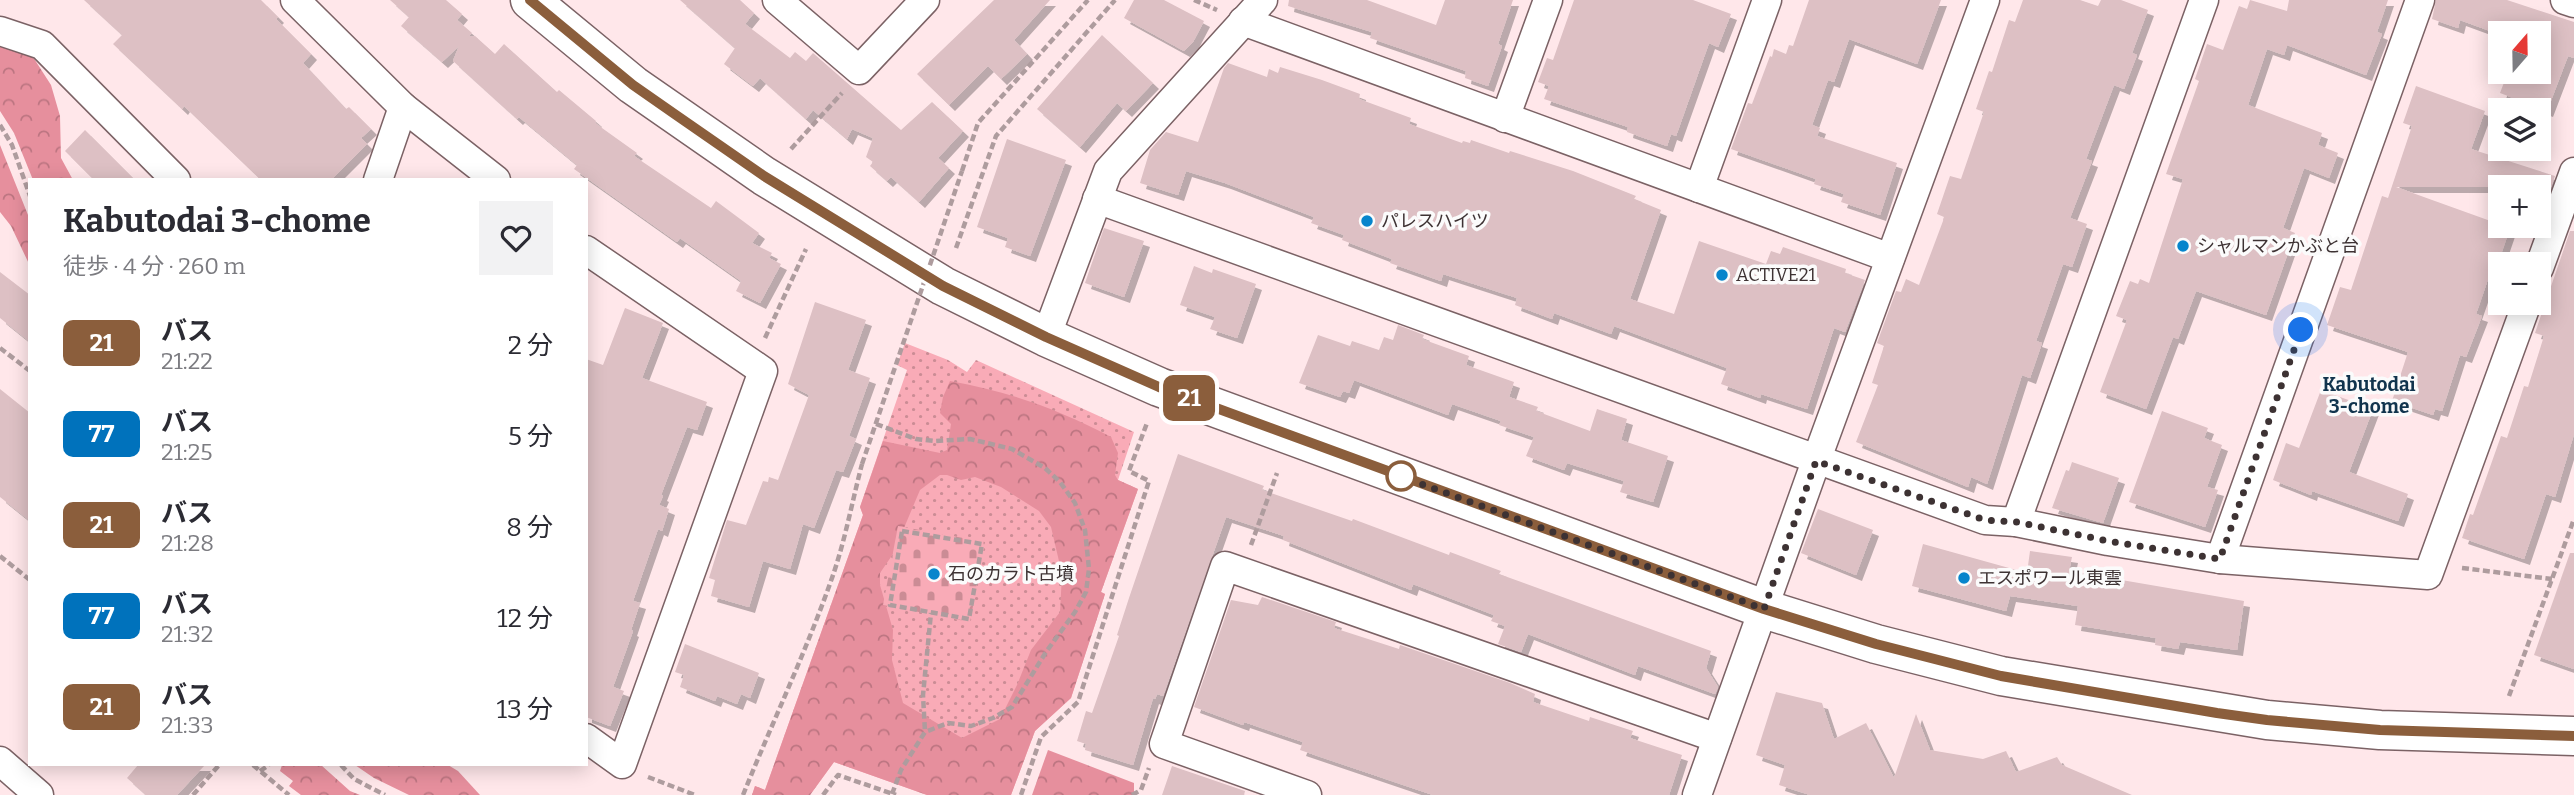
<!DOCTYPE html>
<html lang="ja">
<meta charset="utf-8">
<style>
:root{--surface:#fff;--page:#f2f2f3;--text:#2b2b33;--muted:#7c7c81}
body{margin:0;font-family:Bitter,"Noto Sans JP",serif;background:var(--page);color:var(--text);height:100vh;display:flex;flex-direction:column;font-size:26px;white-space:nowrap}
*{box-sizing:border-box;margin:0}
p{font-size:23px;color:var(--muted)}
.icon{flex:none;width:38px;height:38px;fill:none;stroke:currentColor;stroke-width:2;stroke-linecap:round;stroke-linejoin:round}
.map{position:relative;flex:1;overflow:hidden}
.sheet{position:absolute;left:28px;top:178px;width:560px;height:588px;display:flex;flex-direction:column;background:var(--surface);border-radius:0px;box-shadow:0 4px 18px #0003}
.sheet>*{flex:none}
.badge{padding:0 14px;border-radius:10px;font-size:24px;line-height:46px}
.needle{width:46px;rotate:20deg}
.tools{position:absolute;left:2488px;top:21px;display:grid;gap:14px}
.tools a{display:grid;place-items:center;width:63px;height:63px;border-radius:0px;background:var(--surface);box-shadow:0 4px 18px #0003;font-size:35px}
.you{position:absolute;width:35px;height:35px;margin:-18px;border:5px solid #fff;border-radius:50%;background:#1a73e8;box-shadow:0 0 0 10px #1a73e833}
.map>.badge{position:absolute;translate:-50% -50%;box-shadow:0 0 0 4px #fff}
.round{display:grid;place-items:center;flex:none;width:74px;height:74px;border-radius:0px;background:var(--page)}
.headline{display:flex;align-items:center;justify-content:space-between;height:119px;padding:0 35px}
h1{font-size:33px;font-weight:700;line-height:52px}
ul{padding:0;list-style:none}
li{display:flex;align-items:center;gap:21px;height:91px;padding:0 35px}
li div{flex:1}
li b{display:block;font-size:26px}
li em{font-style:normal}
li .badge{min-width:77px;font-weight:700;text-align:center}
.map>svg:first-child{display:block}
.green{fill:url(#green-dots)}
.forest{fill:url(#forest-crowns);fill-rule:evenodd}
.cemetery{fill:url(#cemetery-stones)}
.building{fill:#ddc0c4;filter:url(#shadow)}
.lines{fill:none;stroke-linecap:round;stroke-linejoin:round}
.street-casing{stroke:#7b6265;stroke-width:31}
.secondary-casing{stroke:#7b6265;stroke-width:41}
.path{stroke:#ae9c9e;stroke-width:4.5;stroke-dasharray:7 3.5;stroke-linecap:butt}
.street{stroke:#fff;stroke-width:28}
.secondary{stroke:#fff;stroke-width:38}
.path-bridge{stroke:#ae9c9e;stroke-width:4.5;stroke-dasharray:7 3.5;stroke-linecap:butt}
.line-casing{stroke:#fff;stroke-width:16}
.line{stroke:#8b5e3c;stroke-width:10}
.walk{stroke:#3d3233;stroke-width:7;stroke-dasharray:0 12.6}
.poi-dot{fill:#0785cc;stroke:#fbfbfb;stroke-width:2.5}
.stop-dot{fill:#fff;stroke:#8b5e3c;stroke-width:3.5}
.labels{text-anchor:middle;stroke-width:7;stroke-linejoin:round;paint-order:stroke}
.poi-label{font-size:18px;fill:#3d3233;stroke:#fbfbfb;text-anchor:start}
.neighbourhood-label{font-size:19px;font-weight:bold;fill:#11344d;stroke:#fbfbfb}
</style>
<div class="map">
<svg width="2574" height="795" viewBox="0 0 2574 795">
<defs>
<pattern id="green-dots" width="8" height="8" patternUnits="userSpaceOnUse" patternTransform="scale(1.75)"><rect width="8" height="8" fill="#f9abb7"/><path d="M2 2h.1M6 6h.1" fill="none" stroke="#cb8c95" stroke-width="1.8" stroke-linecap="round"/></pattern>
<pattern id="forest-crowns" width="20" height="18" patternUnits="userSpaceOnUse" patternTransform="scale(1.75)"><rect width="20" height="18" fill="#e68f9d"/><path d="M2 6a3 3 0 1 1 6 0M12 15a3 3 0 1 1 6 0" fill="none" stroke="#bc7581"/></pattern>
<pattern id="cemetery-stones" width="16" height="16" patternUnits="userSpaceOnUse" patternTransform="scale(1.75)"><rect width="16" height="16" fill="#f9abb7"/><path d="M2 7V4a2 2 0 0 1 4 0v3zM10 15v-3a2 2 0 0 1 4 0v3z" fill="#cb8c95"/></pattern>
<filter id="shadow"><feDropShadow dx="6" dy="6" stdDeviation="0" flood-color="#0004"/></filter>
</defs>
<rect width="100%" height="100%" fill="#ffe7ea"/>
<!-- green -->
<polygon class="green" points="905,343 948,360 967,372 976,360 1134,432 1118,480 1138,489 1101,592 1105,594 1071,698 1035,731 1011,795 927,795 834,762 810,795 752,795 755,786 765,790 863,515 860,507 907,370 897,365"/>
<!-- forest -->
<g class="forest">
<polygon points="0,46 33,57 51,85 60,116 61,158 73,180 33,180 14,133 0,111"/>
<polygon points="0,145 30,220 30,266 11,226 0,212"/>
<path d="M 950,381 C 1010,392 1058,409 1111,437 L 1118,453 L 1115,475 L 1118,480 L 1138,489 L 1101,592 L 1105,594 L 1071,698 L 1035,731 L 1011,795 L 927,795 L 834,762 L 810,795 L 752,795 L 755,786 L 765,790 L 863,515 L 860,507 L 883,441 L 940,453 L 947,450 L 951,424 L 940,413 L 943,397 ZM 940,475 L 947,475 L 961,480 L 975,477 L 1001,487 L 1039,511 L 1051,527 L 1062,574 L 1060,612 L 1031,650 L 1017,685 L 1000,719 L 962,738 L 903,703 L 892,660 L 893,630 L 880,585 L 880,573 L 893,554 L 920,490 Z"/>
<polygon points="1048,750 1134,783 1134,795 1032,795"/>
<polygon points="282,765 321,765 350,791 360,795 301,795 289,786 293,781 280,771"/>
<polygon points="355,765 448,765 458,771 480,795 409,795 374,778"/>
</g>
<!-- cemetery -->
<polygon class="cemetery" points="898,526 985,542 970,622 883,605"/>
<!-- building -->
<g class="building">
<polygon points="84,0 261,0 278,17 276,19 311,54 303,63 346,109 349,107 371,129 361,138 367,144 331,180 261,180 184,106 182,109 113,44 122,35"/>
<polygon points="390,0 446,0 462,14 457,20 472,33 469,36 475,36 495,54 504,44 557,92 559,90 596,121 595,123 637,153 634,156 711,208 716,201 759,233 752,243 772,253 769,258 781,264 760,303 736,291 741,281 680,238 677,242 574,169 577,165 519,117 517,119 453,61 459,46 442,62 401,26 409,17"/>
<polygon points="680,0 740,0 754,13 745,24 790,58 795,52 806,61 813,53 901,130 932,102 963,131 938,158 949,168 919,202 891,177 887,181 870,166 873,162 866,157 873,138 852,129 847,139 813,110 806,119 760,78 753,86 724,64 735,48"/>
<polygon points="994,0 1050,0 1014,40 1027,54 1001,79 988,66 949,105 917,74"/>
<polygon points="1134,0 1164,0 1204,21 1193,42 1184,51 1124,18"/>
<polygon points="1289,0 1367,0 1436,25 1445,0 1513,0 1498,44 1502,46 1488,86 1465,78 1466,71 1370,38 1372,32 1288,6"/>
<polygon points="1574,0 1693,0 1731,14 1718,47 1709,43 1676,136 1671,134 1667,146 1627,132 1628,127 1544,99 1549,86 1538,82 1547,58 1553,60"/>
<polygon points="1809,0 1941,0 1917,64 1849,39 1834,82 1828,80 1812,125 1820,128 1817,136 1897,163 1880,215 1841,202 1844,194 1814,184 1816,179 1731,149 1748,103 1752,104 1770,56 1772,57 1774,49 1786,54 1789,45 1793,46"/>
<polygon points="2023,0 2080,0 2098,6 2101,0 2121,0 2148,10 2132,53 2137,55 2124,89 2114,85 2086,159 2092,161 2070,218 2087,224 2072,267 2063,264 2036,341 2042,343 2030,378 2022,375 1987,484 1971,477 1968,487 1856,442 1878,385 1872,383 1884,346 1877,343 1896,291 1901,292 1906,279 1919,285 1943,221 1944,217 1937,214 1950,176 1961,179 1984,112 1976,109 1989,71 1992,72 2009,20 2015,22"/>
<polygon points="2250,0 2287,11 2289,0 2388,0 2377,32 2382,34 2366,75 2287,45 2284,55 2267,49 2248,105 2322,133 2318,145 2338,153 2329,178 2304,168 2283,228 2295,233 2266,315 2196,291 2178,339 2173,337 2146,409 2100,392 2127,320 2116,316 2130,281 2138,284 2140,279 2149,283 2183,179 2166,174 2199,81 2195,79 2207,44 2223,50 2239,6 2247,9"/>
<polygon points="2436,0 2507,0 2574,22 2574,58 2568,56 2547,111 2500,93 2508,72 2539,72 2539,33 2501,33 2501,35 2460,20 2458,28 2432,19"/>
<polygon points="1102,35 1153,83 1126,111 1117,103 1080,147 1037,109"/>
<polygon points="1228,63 1267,77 1269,69 1278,73 1280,67 1322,80 1360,94 1359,99 1411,118 1409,124 1462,143 1463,141 1470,143 1471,140 1509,153 1510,151 1573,171 1636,196 1634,199 1661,210 1630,299 1674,314 1699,241 1766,264 1771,251 1780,254 1783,247 1846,269 1845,273 1865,280 1845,332 1834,328 1807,409 1761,394 1760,398 1721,384 1727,368 1614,326 1611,334 1554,313 1552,319 1515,305 1517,298 1443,274 1441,281 1390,263 1392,259 1342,240 1344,235 1311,223 1314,217 1225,183 1186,171 1178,195 1140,183 1150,150 1166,132 1198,142 1224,68"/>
<polygon points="2416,86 2485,111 2471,149 2555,176 2551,187 2396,187 2510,228 2499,260 2495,259 2476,314 2482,316 2466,357 2460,355 2442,411 2435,409 2433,415 2392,401 2408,352 2327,325 2340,287 2351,290 2382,196 2388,198 2412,126 2403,123"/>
<polygon points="85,130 135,180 94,180 65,151"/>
<polygon points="1007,139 1066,160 1030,256 1005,247 1008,238 977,227"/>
<polygon points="1104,228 1144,241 1124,297 1085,283"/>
<polygon points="2570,231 2574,231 2574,434 2555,497 2546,494 2524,559 2462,538 2470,514 2473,515 2501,436 2507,438 2524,386 2528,387 2544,336 2535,333"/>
<polygon points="1194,266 1212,273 1213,269 1256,284 1237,338 1210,329 1215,317 1180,305"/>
<polygon points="0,272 30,295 30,342 0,318"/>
<polygon points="815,302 866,320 848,370 870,378 849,436 856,439 843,472 836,470 814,528 803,524 790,569 763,561 749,607 711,596 715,580 709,578 727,520 746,525 763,481 768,482 769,477 778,480 809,395 788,384"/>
<polygon points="625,308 663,323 642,378 707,402 697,430 687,427 661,495 663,496 659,505 669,509 662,531 658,529 633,601 640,603 631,630 633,631 613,687 624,691 610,726 586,717 586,359 603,365"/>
<polygon points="1398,325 1424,335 1422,339 1469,356 1466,365 1514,382 1509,397 1538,407 1536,411 1590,431 1597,409 1627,419 1621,440 1668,456 1653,502 1620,492 1624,481 1567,463 1564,470 1526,456 1534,437 1499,425 1501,421 1452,404 1448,415 1354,380 1349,393 1343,391 1340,397 1299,383 1318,335 1350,346 1352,341 1379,350 1384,337 1393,340"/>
<polygon points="0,389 30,413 30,521 0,497"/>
<polygon points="2321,390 2373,409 2349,472 2408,494 2398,521 2312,491 2311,495 2273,480 2286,443 2299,448"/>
<polygon points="2162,411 2208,428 2204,438 2222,445 2207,487 2218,490 2205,527 2129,502"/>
<polygon points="1178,454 1264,486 1262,490 1352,521 1353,519 1449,555 1450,552 1501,571 1499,574 1711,651 1706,668 1718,687 1715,694 1638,666 1635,675 1528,634 1521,652 1498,644 1505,626 1491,621 1494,615 1413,584 1411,590 1283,540 1284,536 1226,517 1163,696 1157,694 1155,699 1153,698 1133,765 1085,750 1086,744 1077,741 1086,711 1092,713 1119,636 1117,635 1129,598"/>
<polygon points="2072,462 2119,478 2103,523 2052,508 2066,470 2069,471"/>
<polygon points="1818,509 1873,530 1856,575 1801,553"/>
<polygon points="1923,544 2027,573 2030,551 2072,557 2069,571 2244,601 2237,650 2180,642 2178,649 2155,645 2156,638 2075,625 2078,606 2010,596 2006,611 1912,586"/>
<polygon points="2570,553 2574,553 2574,669 2534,655"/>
<polygon points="1262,597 1336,622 1334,628 1399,649 1400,645 1510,683 1535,694 1533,702 1589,721 1590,717 1633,731 1630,738 1682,755 1669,795 1433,795 1300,750 1303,742 1244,722 1243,725 1194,707 1231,600 1258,605"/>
<polygon points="685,644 759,673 750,698 741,694 737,704 717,696 715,701 680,687 684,675 675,672"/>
<polygon points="1776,692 1822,703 1834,739 1866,723 1894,778 1916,714 1930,750 1983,759 2006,751 2016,772 2057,757 2062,765 2132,795 1810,795 1779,785 1785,765 1756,755"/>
<polygon points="138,765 205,765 177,795 146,795 127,778"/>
<polygon points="1172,766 1245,791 1244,795 1162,795"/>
</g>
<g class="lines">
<defs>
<g id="street">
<polyline points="295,0 403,107 496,180"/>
<polyline points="777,0 859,70 925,0"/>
<polyline points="2565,0 2574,3"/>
<polyline points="1243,21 1890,258"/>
<polyline points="0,31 42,45 176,180"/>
<polyline points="1505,118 1548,0"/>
<polyline points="378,180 403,107"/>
<polyline points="1699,188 1767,0"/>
<polyline points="1097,199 1985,520 2016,522 2108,541 2220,559 2428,575 2527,303"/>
<polyline points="586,250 763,371 622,764 586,738"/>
<polyline points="2539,268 2574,172"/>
<polyline points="1046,337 1108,171 1263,0"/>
<polyline points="2016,522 2204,0"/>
<polyline points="2220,559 2420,0"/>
<polyline points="0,761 39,795"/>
<polyline points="1307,795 1164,744 1225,566 1717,738"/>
<polyline points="1697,795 1816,461 1985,0"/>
</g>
<polyline id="secondary" points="530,0 633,85 764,176 943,286 1046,337 1159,387 1764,609 1876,644 2001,676 2267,720 2380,730 2574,736"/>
</defs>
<!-- street casing -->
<use href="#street" class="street-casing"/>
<!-- secondary casing -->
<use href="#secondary" class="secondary-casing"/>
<!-- path -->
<g class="path">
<polyline points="1194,0 1217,10"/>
<polyline points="0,125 12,145 30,196"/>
<polyline points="791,149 842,93"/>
<polyline points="962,171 978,123 1088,0"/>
<polyline points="956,248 996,136 1115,0"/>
<polyline points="765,338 806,249"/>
<polyline points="0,348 30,371"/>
<polyline points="876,424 916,439 934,441 970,439 1012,449 1045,468 1060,482 1075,503 1085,530 1089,569 1086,592 1075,612 1046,652 1012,707 993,718 971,726 948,723 925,732"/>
<polygon points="902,531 982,544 969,619 890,605"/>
<polyline points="1251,545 1277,473"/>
<polyline points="0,556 30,580"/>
<polyline points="2462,568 2552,579"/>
<polyline points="2509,696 2574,519"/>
<polyline points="253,765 289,795"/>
<polyline points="341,765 354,779 385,795"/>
<polyline points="260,771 269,765"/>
<polyline points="648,777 695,795"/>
<polyline points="892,794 901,770 925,732 923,695 931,613"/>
<polyline points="193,795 219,765"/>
<path d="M 743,795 C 772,723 806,652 832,578 C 845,541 852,502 862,464"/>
<polyline points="823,795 838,775 896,795"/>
<polyline points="1021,795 1041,737 1078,702 1149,481 1129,471 1147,423"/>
<polyline points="1132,795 1141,790 1149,768"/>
</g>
<!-- street -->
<use href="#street" class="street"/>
<!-- secondary -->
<use href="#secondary" class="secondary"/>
<!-- path-bridge -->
<polyline class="path-bridge" points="862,464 962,171"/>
</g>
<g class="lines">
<defs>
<polyline id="line" points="530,0 633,85 676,115 764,176 943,286 1046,337 1159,387 1764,609 1876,644 2001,676 2217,713 2267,720 2380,730 2574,736"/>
</defs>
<!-- line casing -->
<use href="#line" class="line-casing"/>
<!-- line -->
<use href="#line" class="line"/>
<!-- walk -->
<polyline class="walk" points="1401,476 1394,474 1764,609 1816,461 1985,520 2017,522 2108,541 2220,559 2301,330"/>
</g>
<!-- markers -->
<g class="poi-dot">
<circle cx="1367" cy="221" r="7"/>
<circle cx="2183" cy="246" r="7"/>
<circle cx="1722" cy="275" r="7"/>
<circle cx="934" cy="574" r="7"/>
<circle cx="1964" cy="578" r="7"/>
</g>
<circle class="stop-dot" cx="1401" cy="476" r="14"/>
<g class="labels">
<!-- poi labels -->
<g class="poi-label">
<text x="1381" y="227">パレスハイツ</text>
<text x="2197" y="252">シャルマンかぶと台</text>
<text x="1736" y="281">ACTIVE21</text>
<text x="948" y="580">石のカラト古墳</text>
<text x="1978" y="584">エスポワール東雲</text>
</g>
<!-- neighbourhood labels -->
<g class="neighbourhood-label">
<text x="2369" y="391">Kabutodai<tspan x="2369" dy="22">3-chome</tspan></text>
</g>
</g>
</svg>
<div class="tools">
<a><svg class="needle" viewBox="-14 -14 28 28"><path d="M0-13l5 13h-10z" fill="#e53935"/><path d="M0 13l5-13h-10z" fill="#7c7c81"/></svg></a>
<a><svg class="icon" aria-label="layers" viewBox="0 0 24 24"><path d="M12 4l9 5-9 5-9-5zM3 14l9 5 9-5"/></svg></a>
<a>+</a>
<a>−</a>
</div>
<div class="you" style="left:2301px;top:330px"></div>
<b class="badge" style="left:1189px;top:398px;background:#8b5e3c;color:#fff">21</b>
<section class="sheet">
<div class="headline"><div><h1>Kabutodai 3-chome</h1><p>徒歩 · 4 分 · 260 m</p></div><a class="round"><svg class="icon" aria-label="heart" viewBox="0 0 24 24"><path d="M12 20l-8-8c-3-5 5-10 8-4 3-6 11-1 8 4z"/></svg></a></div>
<ul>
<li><span class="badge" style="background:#8b5e3c;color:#fff">21</span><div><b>バス</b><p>21:22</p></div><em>2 分</em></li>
<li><span class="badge" style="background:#0072bc;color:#fff">77</span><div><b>バス</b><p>21:25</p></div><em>5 分</em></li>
<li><span class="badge" style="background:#8b5e3c;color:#fff">21</span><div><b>バス</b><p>21:28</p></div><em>8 分</em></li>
<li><span class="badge" style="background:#0072bc;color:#fff">77</span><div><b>バス</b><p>21:32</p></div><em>12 分</em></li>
<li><span class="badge" style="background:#8b5e3c;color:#fff">21</span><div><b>バス</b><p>21:33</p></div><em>13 分</em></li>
</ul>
</section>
</div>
